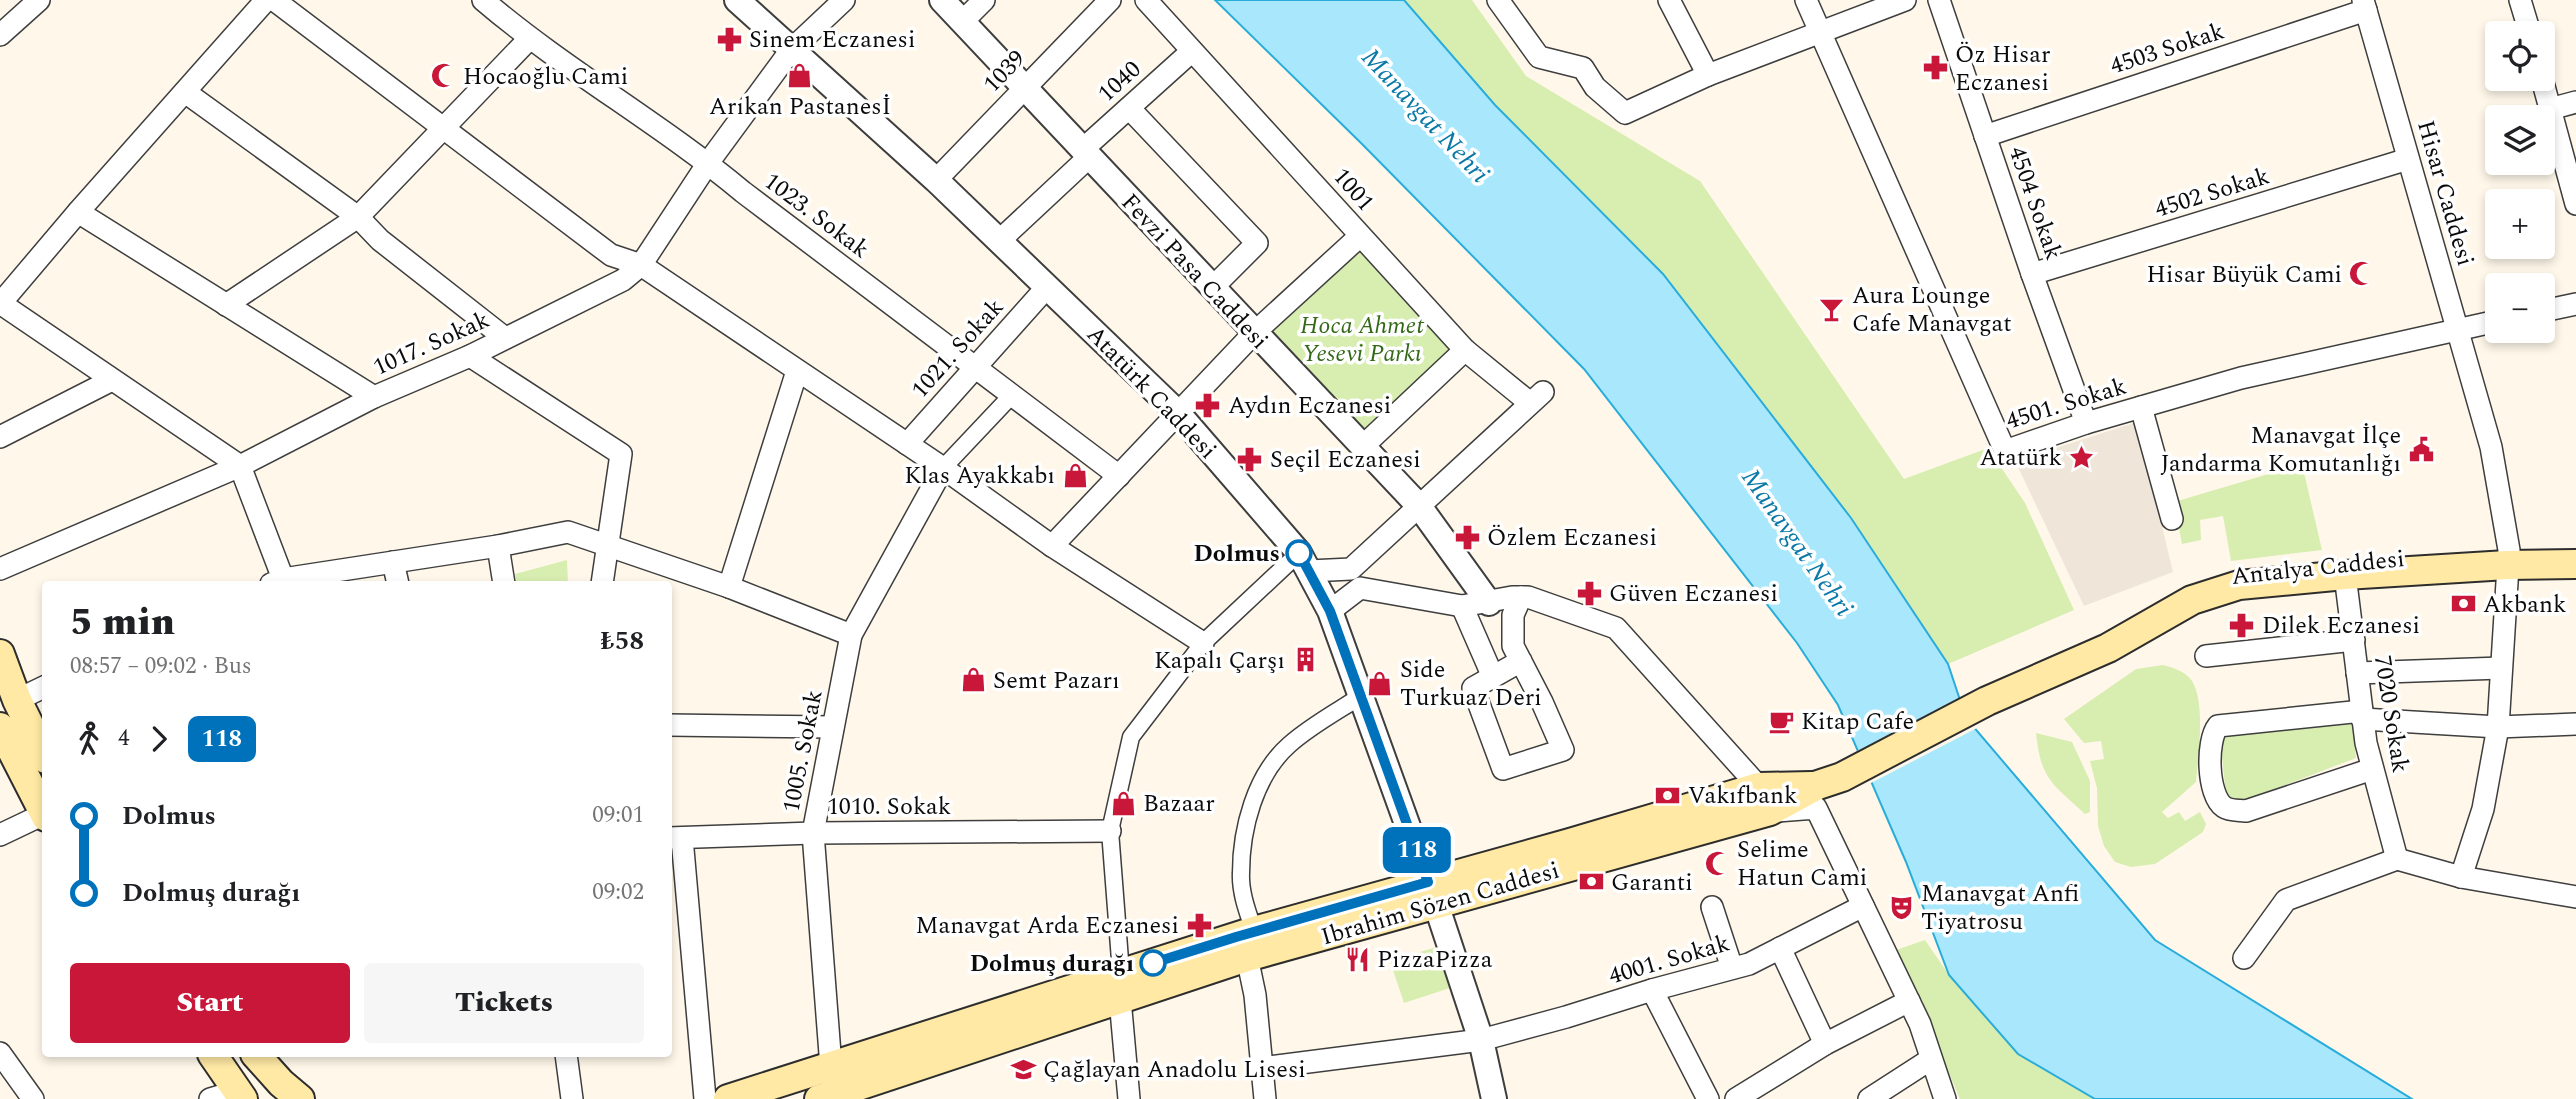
<!DOCTYPE html>
<meta charset="utf-8">
<style>
:root{--surface:#fff;--page:#f6f6f6;--text:#202124;--muted:#757577;--accent:#c81738}
body{margin:0;font-family:Spectral,serif;background:var(--page);color:var(--text);height:100vh;display:flex;flex-direction:column;font-size:26px;white-space:nowrap}
*{box-sizing:border-box;margin:0}
p{font-size:23px;color:var(--muted)}
.icon{flex:none;width:38px;height:38px;fill:none;stroke:currentColor;stroke-width:2;stroke-linecap:round;stroke-linejoin:round}
.map{position:relative;flex:1;overflow:hidden}
.side{position:absolute;left:42px;top:581px;width:630px;height:476px;display:flex;flex-direction:column;background:var(--surface);border-radius:7px;box-shadow:0 4px 10px #0003}
.side>*{flex:none}
.badge{padding:0 14px;border-radius:10px;font-size:24px;line-height:46px}
.controls{position:absolute;left:2485px;top:21px;display:grid;gap:14px}
.controls a{display:grid;place-items:center;width:70px;height:70px;border-radius:7px;background:var(--surface);box-shadow:0 4px 10px #0003;font-size:35px}
.map>.badge{position:absolute;translate:-50% -50%;box-shadow:0 0 0 4px #fff}
.legs{display:flex;align-items:center;gap:10px;height:77px;padding:0 28px;font-size:23px}
.legs p{margin-inline-start:auto}
.overview{display:flex;align-items:center;justify-content:space-between;height:119px;padding:0 28px}
h1{font-size:38px;font-weight:800;line-height:52px}
.primary-button{display:flex;gap:14px;margin-top:auto;padding:14px 28px}
.primary-button a{flex:1;height:80px;border-radius:7px;background:var(--accent);color:#fff;font-size:28px;font-weight:800;line-height:80px;text-align:center}
.primary-button a+a{background:var(--page);color:var(--text)}
ul{padding:0 28px;list-style:none}
li{display:flex;align-items:center;gap:24px;height:77px;font-size:26px}
li i{display:grid;place-items:center;width:10px;height:100%;margin:0 9px;background:currentColor}
li i::after{content:'';width:18px;height:18px;margin:-9px;border:5px solid;border-radius:50%;background:var(--surface)}
li p{margin-inline-start:auto}
li:first-child i{background:linear-gradient(#0000 50%,currentColor 0)}
li:last-child i{background:linear-gradient(currentColor 50%,#0000 0)}
.map>svg:first-child{display:block}
.green{fill:#d8edb0}
.plaza{fill:#efe6d9}
.water{fill:#a9e8fc;stroke:#29acda;stroke-width:2}
.pier{fill:#fff8ea}
.lines{fill:none;stroke-linecap:round;stroke-linejoin:round}
.pedestrian-casing{stroke:#3e3e3e;stroke-width:19}
.minor-casing{stroke:#3e3e3e;stroke-width:24}
.tertiary-casing{stroke:#3e3e3e;stroke-width:28}
.secondary-casing{stroke:#2d2d2d;stroke-width:32}
.pedestrian{stroke:#fff;stroke-width:16}
.minor{stroke:#fff;stroke-width:21}
.tertiary{stroke:#fff;stroke-width:24}
.secondary{stroke:#ffe9a5;stroke-width:28}
.line-1-casing{stroke:#fff;stroke-width:16}
.line-1{stroke:#0072bc;stroke-width:10}
.stop-1-dot{fill:#fff;stroke:#0072bc;stroke-width:3.5}
.labels{text-anchor:middle;stroke-width:7;stroke-linejoin:round;paint-order:stroke}
.poi-label{font-size:24px;fill:#0b0b0b;stroke:#fff;text-anchor:start}
.street-label{font-size:24px;fill:#0b0b0b;stroke:#fff}
.park-label{font-size:24px;font-style:italic;fill:#336916;stroke:#fff}
.stop-label{font-size:24px;font-weight:bold;fill:#0b0b0b;stroke:#fff;text-anchor:end}
.water-label{font-size:26px;font-style:italic;fill:#0a79a8;stroke:#fff}
</style>
<div class="map">
<svg width="2576" height="1099" viewBox="0 0 2576 1099">
<rect width="100%" height="100%" fill="#fff8ea"/>
<!-- green -->
<g class="green">
<polygon points="1404,0 1472,0 1526,76 1700,181 1904,479 1988,448 2025,503 2074,610 1948,664 1851,518 1663,274 1495,105"/>
<polygon points="1359,246 1455,349 1366,431 1270,329"/>
<polygon points="2302,464 2322,550 2231,561 2223,516 2200,520 2201,540 2182,544 2174,502"/>
<polygon points="567,560 568,584 516,584 515,574"/>
<path d="M 2163,665 C 2174,668 2185,671 2192,681 C 2206,704 2198,756 2196,782 L 2162,812 L 2168,818 L 2179,812 L 2185,821 L 2200,812 L 2206,824 L 2203,832 L 2155,864 L 2131,867 L 2115,862 L 2104,846 L 2098,826 L 2097,788 L 2090,761 L 2104,759 L 2101,741 L 2084,743 L 2064,719 L 2136,669 Z"/>
<polygon points="2352,722 2356,758 2251,798 2233,802 2226,795 2220,737"/>
<path d="M 2036,733 L 2072,742 L 2090,781 L 2090,812 L 2085,814 C 2052,783 2041,780 2036,733 Z"/>
<polygon points="1925,940 1949,975 2018,1054 2095,1099 1960,1099 1896,950"/>
<polygon points="1440,946 1453,987 1404,1003 1390,961"/>
</g>
<!-- plaza -->
<polygon class="plaza" points="2137,422 2173,572 2084,606 2015,461"/>
<!-- water -->
<polygon class="water" points="1215,0 1404,0 1495,105 1663,274 1851,518 1948,664 1966,718 2155,940 2412,1099 2095,1099 2018,1054 1949,975 1906,862 1838,705 1797,643 1584,369 1362,144"/>
<!-- pier -->
<polygon class="pier" points="1963,696 1970,716 1979,727 1869,784 1855,752"/>
<g class="lines">
<defs>
<g id="pedestrian">
<polyline points="943,468 1011,396"/>
<path d="M 1254,931 C 1248,913 1240,893 1241,873 C 1241,829 1255,775 1289,745 C 1310,726 1338,711 1361,696"/>
<polyline points="1121,973 1110,831 1131,737 1203,643 1299,553"/>
</g>
<g id="minor">
<polyline points="274,0 611,255 641,265 943,468 1052,546 1203,643"/>
<path d="M 483,0 C 565,70 660,123 743,192 L 1119,476"/>
<polyline points="1146,0 1465,350 1530,403"/>
<polyline points="1498,0 1539,57 1583,68 1595,87 1625,113 1708,75 1905,0"/>
<polyline points="1669,0 1708,75"/>
<polyline points="1806,0 2005,451 2086,423 2241,378 2497,321"/>
<polyline points="1939,0 2032,274 2086,423"/>
<polyline points="2363,0 2491,447 2509,550 2498,727 2483,809 2461,877"/>
<polyline points="2520,0 2530,33"/>
<polyline points="962,22 984,0"/>
<polyline points="0,35 39,0"/>
<polyline points="2542,79 2576,204"/>
<polyline points="185,92 358,217 380,240 505,338"/>
<polyline points="1129,108 1257,243 1212,288"/>
<polyline points="2550,109 2576,102"/>
<polyline points="1985,136 2366,10"/>
<polyline points="1082,150 1192,51"/>
<polyline points="936,180 1110,0"/>
<polyline points="78,212 374,397"/>
<polyline points="999,241 1089,157"/>
<polyline points="2032,274 2408,159"/>
<polyline points="0,303 240,466 285,584"/>
<polyline points="0,304 78,212 266,0"/>
<polyline points="226,305 358,217 529,39"/>
<polyline points="2543,311 2576,304"/>
<polyline points="470,356 621,454 602,584"/>
<polyline points="2141,407 2172,519"/>
<polyline points="0,437 112,380"/>
<polyline points="907,444 1047,287"/>
<polyline points="1362,447 1465,350"/>
<polyline points="498,546 504,584"/>
<polyline points="1052,546 1254,333 1360,236"/>
<polyline points="393,562 398,584"/>
<polyline points="0,569 240,466 374,397 470,356 623,280 641,265 708,163 791,50 844,0"/>
<polyline points="1309,571 1351,569 1543,392"/>
<polyline points="2345,575 2366,743 2397,859"/>
<polyline points="271,584 283,579 498,546 568,532 729,587 851,635"/>
<polyline points="729,587 797,371"/>
<polyline points="1462,606 1493,677"/>
<polyline points="1330,611 1360,588 1462,606 1512,597 1528,597 1616,628 1759,787"/>
<polyline points="2206,656 2354,640"/>
<polyline points="1521,661 1473,688 1503,769 1563,750 1542,702 1513,646 1513,615 1521,597"/>
<polyline points="2357,673 2501,668"/>
<polyline points="17,700 46,686"/>
<path d="M 2362,711 L 2218,726 C 2206,741 2207,795 2224,807 C 2230,811 2239,810 2246,811 L 2372,769"/>
<polyline points="2362,719 2498,727 2576,724"/>
<polyline points="668,725 833,727"/>
<polyline points="1776,811 1816,808 1920,1024 1945,1099"/>
<polyline points="0,835 44,814"/>
<polyline points="668,838 813,833 1110,831"/>
<polyline points="682,838 705,1099"/>
<polyline points="2397,859 2461,877 2576,897"/>
<polyline points="1712,907 1732,968"/>
<polyline points="1780,948 1825,1044"/>
<polyline points="1247,957 1255,995 1265,1099"/>
<polyline points="2244,958 2286,900 2397,859"/>
<polyline points="1652,990 1708,1099"/>
<polyline points="1120,999 1129,1099"/>
<polyline points="0,1053 33,1099"/>
<polyline points="566,1054 572,1099"/>
<polyline points="1261,1068 1481,1040 1566,1017 1652,990 1749,964 1863,906"/>
<polyline points="832,1080 813,833 851,635 943,468"/>
<polyline points="210,1099 237,1091"/>
<polyline points="1736,1099 1825,1044 1909,1001"/>
<polyline points="1869,1099 1931,1059"/>
</g>
<g id="tertiary">
<polyline points="737,0 936,180 1177,412 1299,553 1330,611 1428,882"/>
<polyline points="942,0 1419,506 1489,603"/>
<polyline points="1436,904 1481,1040 1494,1099"/>
</g>
<g id="secondary">
<polyline points="0,654 17,700 46,759"/>
<polyline points="0,727 46,817"/>
<polyline points="212,1054 243,1099"/>
<polyline points="255,1054 281,1083 300,1099"/>
<polyline points="728,1099 1254,931 1570,843 1759,787 1812,786"/>
<polyline points="819,1099 1247,957 1770,811 1818,785 1842,777 1987,701 2108,648 2192,600 2239,585 2345,575 2507,565 2576,564"/>
</g>
</defs>
<!-- pedestrian casing -->
<use href="#pedestrian" class="pedestrian-casing"/>
<!-- minor casing -->
<use href="#minor" class="minor-casing"/>
<!-- tertiary casing -->
<use href="#tertiary" class="tertiary-casing"/>
<!-- secondary casing -->
<use href="#secondary" class="secondary-casing"/>
<!-- pedestrian -->
<use href="#pedestrian" class="pedestrian"/>
<!-- minor -->
<use href="#minor" class="minor"/>
<!-- tertiary -->
<use href="#tertiary" class="tertiary"/>
<!-- secondary -->
<use href="#secondary" class="secondary"/>
</g>
<g class="lines">
<defs>
<polyline id="line-1" points="1153,963 1236,937 1428,882 1330,611 1299,553"/>
</defs>
<!-- line-1 casing -->
<use href="#line-1" class="line-1-casing"/>
<!-- line-1 -->
<use href="#line-1" class="line-1"/>
</g>
<!-- icons -->
<defs>
<symbol id="pharmacy-bare" viewBox="-9 -9 18 18"><path d="M-2-6h4v4h4v4h-4v4h-4v-4h-4v-4h4Z" fill="#c81738" stroke="#fff" stroke-width="2.5" paint-order="stroke"/></symbol>
<symbol id="shop-bare" viewBox="-9 -9 18 18"><path d="M-5-2.5h2.3a2.7 3.5 0 0 1 5.4 0H5L5.5 6h-11ZM-1.5-2.5h3a1.5 2.3 0 0 0-3 0Z" fill="#c81738" stroke="#fff" stroke-width="2.5" paint-order="stroke"/></symbol>
<symbol id="mosque-bare" viewBox="-9 -9 18 18"><path d="M3.5-4.9A6 6 0 1 0 3.5 4.9A5 5 0 1 1 3.5-4.9Z" fill="#c81738" stroke="#fff" stroke-width="2.5" paint-order="stroke"/></symbol>
<symbol id="bar-bare" viewBox="-9 -9 18 18"><path d="M-6-5H6L.8 .8V4.5H3.5V6h-7V4.5H-.8V.8Z" fill="#c81738" stroke="#fff" stroke-width="2.5" paint-order="stroke"/></symbol>
<symbol id="civic-bare" viewBox="-9 -9 18 18"><path d="M-.6-6.5H3V-4.5H.6V-3L4-1V1h2V6H-6V1h2V-1L-.6-3ZM-1.2 2.5V6h2.4V2.5Z" fill="#c81738" stroke="#fff" stroke-width="2.5" paint-order="stroke"/></symbol>
<symbol id="sight-bare" viewBox="-9 -9 18 18"><path d="M0-6L1.8-2.2L6-1.7L2.9 1.2L3.7 5.4L0 3.3L-3.7 5.4L-2.9 1.2L-6-1.7L-1.8-2.2Z" fill="#c81738" stroke="#fff" stroke-width="2.5" paint-order="stroke"/></symbol>
<symbol id="bank-bare" viewBox="-9 -9 18 18"><path d="M-6-4H6V4H-6ZM0-2.3a2.3 2.3 0 1 0 0 4.6a2.3 2.3 0 1 0 0-4.6Z" fill="#c81738" stroke="#fff" stroke-width="2.5" paint-order="stroke"/></symbol>
<symbol id="building-bare" viewBox="-9 -9 18 18"><path d="M-4-6H4V6H1V3H-1V6H-4ZM-2.5-4.3h1.7v1.8h-1.7ZM.8-4.3h1.7v1.8H.8ZM-2.5-1h1.7V.8h-1.7ZM.8-1h1.7V.8H.8Z" fill="#c81738" stroke="#fff" stroke-width="2.5" paint-order="stroke"/></symbol>
<symbol id="cafe-bare" viewBox="-9 -9 18 18"><path d="M-5.5-4.5H6V0H3Q3 3.5 0 3.5H-2.5Q-5.5 3.5-5.5 0ZM3-3.2v2h1.7v-2ZM-6 4.5H4V6H-6Z" fill="#c81738" stroke="#fff" stroke-width="2.5" paint-order="stroke"/></symbol>
<symbol id="theatre-bare" viewBox="-9 -9 18 18"><path d="M-5-5.5Q0-4 5-5.5V0Q5 5 0 6Q-5 5-5 0ZM-3.3-2.5H-1v1.5H-3.3ZM1-2.5H3.3v1.5H1ZM-2.8 1Q0 5.5 2.8 1Z" fill="#c81738" stroke="#fff" stroke-width="2.5" paint-order="stroke"/></symbol>
<symbol id="restaurant-bare" viewBox="-9 -9 18 18"><path d="M-5-6h1v4h1v-4h1v4h1v-4h1v5L-1.5 .5V6h-2V.5L-5-1ZM5-6V6H3V1.5H1.5Q1.5-4 5-6Z" fill="#c81738" stroke="#fff" stroke-width="2.5" paint-order="stroke"/></symbol>
<symbol id="school-bare" viewBox="-9 -9 18 18"><path d="M0-5L7-2L0 1L-7-2ZM-4 1L0 2.5L4 1V4Q0 6-4 4Z" fill="#c81738" stroke="#fff" stroke-width="2.5" paint-order="stroke"/></symbol>
</defs>
<g fill-rule="evenodd">
<use href="#pharmacy-bare" x="712" y="22" width="35" height="35"/>
<use href="#pharmacy-bare" x="1918" y="50" width="35" height="35"/>
<use href="#shop-bare" x="782" y="58" width="35" height="35"/>
<use href="#mosque-bare" x="426" y="58" width="35" height="35"/>
<use href="#mosque-bare" x="2344" y="256" width="35" height="35"/>
<use href="#bar-bare" x="1814" y="292" width="35" height="35"/>
<use href="#pharmacy-bare" x="1190" y="388" width="35" height="35"/>
<use href="#civic-bare" x="2404" y="432" width="35" height="35"/>
<use href="#sight-bare" x="2064" y="440" width="35" height="35"/>
<use href="#pharmacy-bare" x="1232" y="442" width="35" height="35"/>
<use href="#shop-bare" x="1058" y="458" width="35" height="35"/>
<use href="#pharmacy-bare" x="1450" y="520" width="35" height="35"/>
<use href="#pharmacy-bare" x="1572" y="576" width="35" height="35"/>
<use href="#bank-bare" x="2446" y="586" width="35" height="35"/>
<use href="#pharmacy-bare" x="2224" y="608" width="35" height="35"/>
<use href="#building-bare" x="1288" y="642" width="35" height="35"/>
<use href="#shop-bare" x="956" y="662" width="35" height="35"/>
<use href="#shop-bare" x="1362" y="666" width="35" height="35"/>
<use href="#cafe-bare" x="1764" y="704" width="35" height="35"/>
<use href="#bank-bare" x="1650" y="778" width="35" height="35"/>
<use href="#shop-bare" x="1106" y="786" width="35" height="35"/>
<use href="#mosque-bare" x="1700" y="846" width="35" height="35"/>
<use href="#bank-bare" x="1574" y="864" width="35" height="35"/>
<use href="#theatre-bare" x="1884" y="890" width="35" height="35"/>
<use href="#pharmacy-bare" x="1182" y="908" width="35" height="35"/>
<use href="#restaurant-bare" x="1340" y="942" width="35" height="35"/>
<use href="#school-bare" x="1006" y="1052" width="35" height="35"/>
</g>
<!-- markers -->
<g class="stop-1-dot">
<circle cx="1299" cy="553" r="12"/>
<circle cx="1153" cy="963" r="12"/>
</g>
<g class="labels">
<!-- poi labels -->
<g class="poi-label">
<text x="749" y="47">Sinem Eczanesi</text>
<text x="1955" y="62">Öz Hisar<tspan x="1955" dy="28">Eczanesi</tspan></text>
<text x="463" y="84">Hocaoğlu Cami</text>
<text x="800" y="114" text-anchor="middle">Arıkan Pastanesİ</text>
<text x="2342" y="282" text-anchor="end">Hisar Büyük Cami</text>
<text x="1852" y="303">Aura Lounge<tspan x="1852" dy="28">Cafe Manavgat</tspan></text>
<text x="1228" y="413">Aydın Eczanesi</text>
<text x="2401" y="443" text-anchor="end">Manavgat İlçe<tspan x="2401" dy="28">Jandarma Komutanlığı</tspan></text>
<text x="2062" y="465" text-anchor="end">Atatürk</text>
<text x="1270" y="467">Seçil Eczanesi</text>
<text x="1055" y="483" text-anchor="end">Klas Ayakkabı</text>
<text x="1487" y="545">Özlem Eczanesi</text>
<text x="1609" y="601">Güven Eczanesi</text>
<text x="2483" y="612">Akbank</text>
<text x="2262" y="633">Dilek Eczanesi</text>
<text x="1285" y="668" text-anchor="end">Kapalı Çarşı</text>
<text x="1400" y="677">Side<tspan x="1400" dy="28">Turkuaz Deri</tspan></text>
<text x="993" y="688">Semt Pazarı</text>
<text x="1801" y="729">Kitap Cafe</text>
<text x="1688" y="803">Vakıfbank</text>
<text x="1143" y="811">Bazaar</text>
<text x="1737" y="857">Selime<tspan x="1737" dy="28">Hatun Cami</tspan></text>
<text x="1611" y="890">Garanti</text>
<text x="1921" y="901">Manavgat Anfi<tspan x="1921" dy="28">Tiyatrosu</tspan></text>
<text x="1179" y="933" text-anchor="end">Manavgat Arda Eczanesi</text>
<text x="1377" y="967">PizzaPizza</text>
<text x="1043" y="1077">Çağlayan Anadolu Lisesi</text>
</g>
<!-- street labels -->
<g class="street-label">
<text transform="translate(2167 48) rotate(-18)" y="8">4503 Sokak</text>
<text transform="translate(1004 71) rotate(-46)" y="8">1039</text>
<text transform="translate(1119 81) rotate(-42)" y="8">1040</text>
<text transform="translate(1354 189) rotate(49)" y="8">1001</text>
<text transform="translate(2212 192) rotate(-17)" y="8">4502 Sokak</text>
<text transform="translate(2446 193) rotate(74)" y="8">Hisar Caddesi</text>
<text transform="translate(2036 203) rotate(71)" y="8">4504 Sokak</text>
<text transform="translate(817 215) rotate(37)" y="8">1023. Sokak</text>
<text transform="translate(1195 271) rotate(47)" y="8">Fevzi Pasa Caddesi</text>
<text transform="translate(431 343) rotate(-24)" y="8">1017. Sokak</text>
<text transform="translate(957 348) rotate(-48)" y="8">1021. Sokak</text>
<text transform="translate(1152 392) rotate(46)" y="8">Atatürk Caddesi</text>
<text transform="translate(2066 403) rotate(-17)" y="8">4501. Sokak</text>
<text transform="translate(2318 567) rotate(-6)" y="8">Antalya Caddesi</text>
<text transform="translate(2392 714) rotate(81)" y="8">7020 Sokak</text>
<text transform="translate(802 751) rotate(-79)" y="8">1005. Sokak</text>
<text x="889" y="814">1010. Sokak</text>
<text transform="translate(1440 903) rotate(-16)" y="8">Ibrahim Sözen Caddesi</text>
<text transform="translate(1669 959) rotate(-16)" y="8">4001. Sokak</text>
</g>
<!-- park labels -->
<g class="park-label">
<text x="1362" y="333">Hoca Ahmet<tspan x="1362" dy="28">Yesevi Parkı</tspan></text>
</g>
<!-- stop labels -->
<g class="stop-label">
<text x="1280" y="561">Dolmus</text>
<text x="1134" y="971">Dolmuş durağı</text>
</g>
<!-- water labels -->
<g class="water-label">
<text transform="translate(1426 115) rotate(47)" y="9">Manavgat Nehri</text>
<text transform="translate(1798 542) rotate(55)" y="9">Manavgat Nehri</text>
</g>
</g>
</svg>
<div class="controls">
<a><svg class="icon" aria-label="locate" viewBox="0 0 24 24"><circle cx="12" cy="12" r="6"/><path d="M12 2v4M12 18v4M2 12h4M18 12h4"/></svg></a>
<a><svg class="icon" aria-label="layers" viewBox="0 0 24 24"><path d="M12 4l9 5-9 5-9-5zM3 14l9 5 9-5"/></svg></a>
<a>+</a>
<a>−</a>
</div>
<b class="badge" style="left:1417px;top:850px;background:#0072bc;color:#fff">118</b>
<section class="side">
<div class="overview"><div><h1>5 min</h1><p>08:57 – 09:02 · Bus</p></div><b>₺58</b></div>
<div class="legs"><svg class="icon" aria-label="walk" viewBox="0 0 24 24"><circle cx="13" cy="4" r="2"/><path d="M13 8l-2 6 4 7M11 14l-3 7M7 12l3-4h3l4 4"/></svg>4<svg class="icon" aria-label="forward" viewBox="0 0 24 24"><path d="M9 5l7 7-7 7"/></svg><b class="badge" style="background:#0072bc;color:#fff">118</b></div>
<ul>
<li><i style="color:#0072bc"></i><b>Dolmus</b><p>09:01</p></li>
<li><i style="color:#0072bc"></i><b>Dolmuş durağı</b><p>09:02</p></li>
</ul>
<div class="primary-button"><a>Start</a><a>Tickets</a></div>
</section>
</div>
